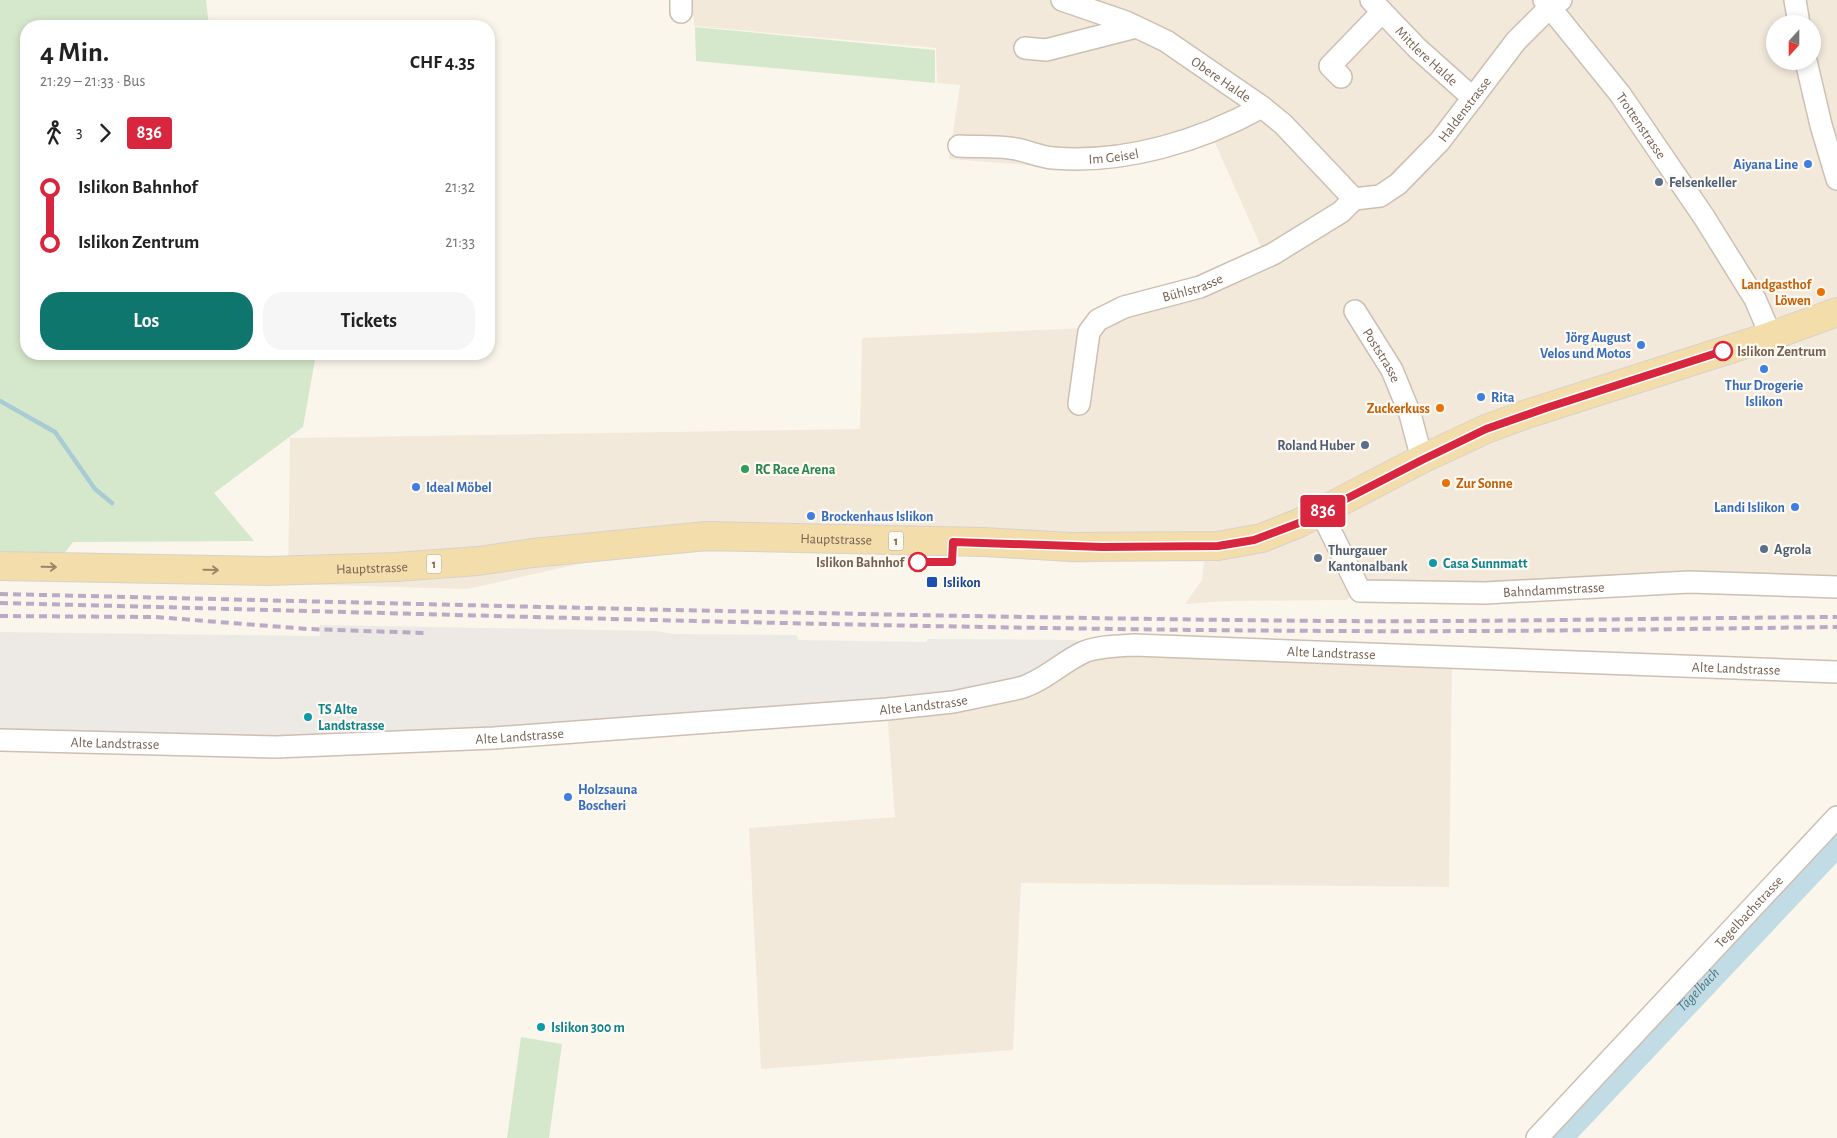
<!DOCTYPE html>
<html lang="de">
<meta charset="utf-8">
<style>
:root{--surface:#fff;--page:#f6f6f6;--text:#222;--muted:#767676;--accent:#0f766e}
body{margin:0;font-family:"Alegreya Sans",sans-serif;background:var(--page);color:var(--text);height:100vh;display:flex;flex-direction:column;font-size:19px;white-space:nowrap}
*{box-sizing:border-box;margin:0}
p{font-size:16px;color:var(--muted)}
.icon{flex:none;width:28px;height:28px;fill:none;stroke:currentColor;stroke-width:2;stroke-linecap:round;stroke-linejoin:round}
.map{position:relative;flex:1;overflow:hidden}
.sheet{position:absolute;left:20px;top:20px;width:475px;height:340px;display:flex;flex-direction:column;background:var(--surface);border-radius:20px;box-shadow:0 2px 8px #0003}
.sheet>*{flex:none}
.badge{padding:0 10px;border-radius:4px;font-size:18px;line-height:32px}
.needle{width:32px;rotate:201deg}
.controls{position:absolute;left:1766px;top:15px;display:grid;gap:10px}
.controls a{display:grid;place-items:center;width:55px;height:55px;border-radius:50%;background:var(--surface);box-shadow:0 2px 8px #0003;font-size:25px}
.map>.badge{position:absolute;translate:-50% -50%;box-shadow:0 0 0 2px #fff}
.legs{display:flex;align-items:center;gap:8px;height:55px;padding:0 20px;font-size:16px}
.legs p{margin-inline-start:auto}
.overview{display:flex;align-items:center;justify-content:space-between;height:85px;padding:0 20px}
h1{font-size:28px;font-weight:700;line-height:38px}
.primary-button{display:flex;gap:10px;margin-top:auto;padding:10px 20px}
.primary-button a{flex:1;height:58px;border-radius:20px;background:var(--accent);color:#fff;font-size:20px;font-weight:700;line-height:58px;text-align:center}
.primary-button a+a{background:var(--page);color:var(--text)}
ul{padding:0 20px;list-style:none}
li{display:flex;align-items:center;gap:18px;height:55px;font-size:19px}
li i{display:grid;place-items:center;width:8px;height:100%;margin:0 6px;background:currentColor}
li i::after{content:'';width:12px;height:12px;margin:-6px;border:4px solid;border-radius:50%;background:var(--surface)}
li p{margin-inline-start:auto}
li:first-child i{background:linear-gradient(#0000 50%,currentColor 0)}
li:last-child i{background:linear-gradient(currentColor 50%,#0000 0)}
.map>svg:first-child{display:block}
.residential{fill:#f2e9db;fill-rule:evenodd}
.industrial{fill:#ede9e4}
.green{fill:#d5e8cb}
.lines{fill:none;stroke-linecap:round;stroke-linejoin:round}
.stream{stroke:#a9cbd4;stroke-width:4.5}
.river{stroke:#c1dce4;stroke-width:28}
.minor-casing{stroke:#cdbfb2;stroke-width:24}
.major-casing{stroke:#d8d2ce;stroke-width:30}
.minor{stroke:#fff;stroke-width:21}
.major{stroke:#f3ddab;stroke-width:28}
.rail{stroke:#baaac5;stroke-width:4;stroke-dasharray:8 5;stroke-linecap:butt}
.oneway{stroke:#9b866b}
.line-1-casing{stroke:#fff;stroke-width:11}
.line-1{stroke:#d7263d;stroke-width:8}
.shop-dot{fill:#3f7fe0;stroke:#fefaf2;stroke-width:2}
.service-dot{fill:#5c6f8a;stroke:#fefaf2;stroke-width:2}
.food-dot{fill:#e8710a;stroke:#fefaf2;stroke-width:2}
.stop-1-dot{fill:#fff;stroke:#d7263d;stroke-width:2.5}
.leisure-dot{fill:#2e9e5b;stroke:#fefaf2;stroke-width:2}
.culture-dot{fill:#0f9aa8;stroke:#fefaf2;stroke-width:2}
.transit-dot{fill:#1a4fb4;stroke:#fefaf2;stroke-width:2}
.labels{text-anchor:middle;stroke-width:4.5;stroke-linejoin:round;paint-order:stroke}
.shield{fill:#fefaf2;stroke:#9e8e81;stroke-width:1}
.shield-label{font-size:12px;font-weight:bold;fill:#756050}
.street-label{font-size:14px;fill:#756050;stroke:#fefaf2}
.shop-label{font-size:14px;font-weight:bold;fill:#366cbe;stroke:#fefaf2;text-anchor:start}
.service-label{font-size:14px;font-weight:bold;fill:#4e5e75;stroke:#fefaf2;text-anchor:start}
.food-label{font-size:14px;font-weight:bold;fill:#c56008;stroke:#fefaf2;text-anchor:end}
.stop-label{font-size:14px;font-weight:bold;fill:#756050;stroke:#fefaf2;text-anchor:start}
.leisure-label{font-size:14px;font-weight:bold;fill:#27864d;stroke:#fefaf2;text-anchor:start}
.culture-label{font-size:14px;font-weight:bold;fill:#0d838f;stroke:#fefaf2;text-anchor:start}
.transit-label{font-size:14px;font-weight:bold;fill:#164399;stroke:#fefaf2;text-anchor:start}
.water-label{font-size:15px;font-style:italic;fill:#4c7885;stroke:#fefaf2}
</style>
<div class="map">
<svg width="1837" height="1138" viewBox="0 0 1837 1138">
<rect width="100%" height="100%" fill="#fbf6ec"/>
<!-- residential -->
<g class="residential">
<path d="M 692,0 L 1837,0 L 1837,587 L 1360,591 L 1347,600 L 1226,601 L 1185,604 L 1202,580 L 1204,560 L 1144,560 L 1078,563 L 966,555 L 799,551 L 701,552 L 597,560 L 467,589 L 288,584 L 290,438 L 860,429 L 862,338 L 1083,328 L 1108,305 L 1228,265 L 1262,249 L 1215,143 L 1078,169 L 949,159 L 960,85 L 937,83 L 936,48 L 694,26 ZM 1775,24 L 1812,24 L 1812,61 L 1775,61 Z"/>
<polygon points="1083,653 1452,665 1449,887 1021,883 1013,1050 761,1069 749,828 895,817 887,709"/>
</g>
<!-- industrial -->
<polygon class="industrial" points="320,625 656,631 675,634 797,635 798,640 926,642 928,639 1075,640 1100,647 1030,685 494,738 0,740 0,632 320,636"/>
<!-- green -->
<g class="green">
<polygon points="0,0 206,0 209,26 26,26 26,354 316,354 303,427 214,493 254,541 73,542 64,554 0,552"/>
<polygon points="695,27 935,50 935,83 696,61"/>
<polygon points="521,1037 562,1044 549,1138 507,1138"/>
</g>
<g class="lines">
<!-- stream -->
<polyline class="stream" points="0,401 55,432 95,489 112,503"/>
<!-- river -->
<path class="river" id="s1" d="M 1558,1138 L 1837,842"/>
<defs>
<g id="minor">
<path id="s2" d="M 1062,0 L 1126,22 L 1166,41 L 1262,107 L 1283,124 L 1354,199"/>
<path id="s3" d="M 1371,0 L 1417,48 L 1473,98"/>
<path id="s4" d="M 1544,0 L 1620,94 L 1704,217 L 1755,299 L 1771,336"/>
<polyline points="1795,0 1799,24"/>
<polyline points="681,12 681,0"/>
<polyline points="1025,48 1046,50 1136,27"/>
<polyline points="1806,61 1821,125 1837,179"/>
<polyline points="1341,77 1330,66 1382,12"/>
<path id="s5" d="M 959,146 C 976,147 993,146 1009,148 C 1024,149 1038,157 1053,158 C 1125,164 1200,141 1262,107"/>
<path id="s6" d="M 1354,199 L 1380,196 L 1398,184 L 1440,141 L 1516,41 L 1550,7 L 1561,0"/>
<path id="s7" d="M 1355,311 L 1392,370 L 1410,414 L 1422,459"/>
<path id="s8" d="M 1079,404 L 1089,332 L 1098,320 L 1124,307 L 1200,287 L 1273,254 L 1341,212 L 1354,199"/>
<path id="s9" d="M 1321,512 L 1360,591 L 1485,593 L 1689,582 L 1837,587"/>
<path id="s10" d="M 0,740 L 276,747 L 494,738 L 887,709 L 953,702 L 1020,688 C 1044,681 1062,662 1084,652 C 1100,646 1117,646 1134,645 L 1837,672"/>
<path id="s11" d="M 1537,1138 L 1837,817"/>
</g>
<g id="major">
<path id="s12" d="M 0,566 L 268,571 L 396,567 L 478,561 L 533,553 L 706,536 L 984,542 L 1071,547 L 1218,546 L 1262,538 L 1299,523 L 1422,459 L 1486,429 L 1527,414 L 1771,336 L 1837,312"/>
</g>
</defs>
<!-- minor casing -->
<use href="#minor" class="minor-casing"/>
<!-- major casing -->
<use href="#major" class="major-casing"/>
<!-- minor -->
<use href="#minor" class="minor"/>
<!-- major -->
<use href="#major" class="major"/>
<!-- rail -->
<g class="rail">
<path d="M 0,594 C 443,604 886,617 1329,621 C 1498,622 1668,618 1837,617"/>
<path d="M 0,603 C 446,614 892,629 1338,631 C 1505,632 1671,629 1837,627"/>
<polyline points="0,616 155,617 308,629 424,633"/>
</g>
</g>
<!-- one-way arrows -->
<defs><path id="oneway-shaft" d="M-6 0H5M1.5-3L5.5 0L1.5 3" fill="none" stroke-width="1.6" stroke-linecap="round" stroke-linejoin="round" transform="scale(1.25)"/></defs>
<g class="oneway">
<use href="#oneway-shaft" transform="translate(49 567) rotate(1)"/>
<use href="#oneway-shaft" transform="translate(211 570) rotate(1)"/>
</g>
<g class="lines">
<defs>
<polyline id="line-1" points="918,562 952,562 953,542 1102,547 1218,546 1254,540 1299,523 1422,460 1486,429 1546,408 1723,351"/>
</defs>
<!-- line-1 casing -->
<use href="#line-1" class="line-1-casing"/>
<!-- line-1 -->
<use href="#line-1" class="line-1"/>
</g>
<!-- markers -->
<g class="shop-dot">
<circle cx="1808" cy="164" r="5"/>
<circle cx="1641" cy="345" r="5"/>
<circle cx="1764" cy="369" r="5"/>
<circle cx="1481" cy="397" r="5"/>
<circle cx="416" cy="487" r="5"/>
<circle cx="1795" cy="507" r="5"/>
<circle cx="811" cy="516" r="5"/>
<circle cx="568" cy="797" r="5"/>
</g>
<g class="service-dot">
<circle cx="1659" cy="182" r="5"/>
<circle cx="1365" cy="445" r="5"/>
<circle cx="1764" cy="549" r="5"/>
<circle cx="1318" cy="558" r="5"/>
</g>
<g class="food-dot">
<circle cx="1821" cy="292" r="5"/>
<circle cx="1440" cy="408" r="5"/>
<circle cx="1446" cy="483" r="5"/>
</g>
<g class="stop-1-dot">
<circle cx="1723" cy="351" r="9"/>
<circle cx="918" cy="562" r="9"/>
</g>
<circle class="leisure-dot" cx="745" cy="469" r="5"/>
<g class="culture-dot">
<circle cx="1433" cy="563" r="5"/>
<circle cx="308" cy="717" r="5"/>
<circle cx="541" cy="1027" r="5"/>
</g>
<rect class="transit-dot" x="926" y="576" width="12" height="12" rx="2.5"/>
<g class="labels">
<!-- shield labels -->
<g class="shield">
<rect x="888.5" y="531.5" width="15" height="19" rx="4"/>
<rect x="426.5" y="554.5" width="15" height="19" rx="4"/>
</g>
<g class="shield-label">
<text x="896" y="545">1</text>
<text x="434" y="568">1</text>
</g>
<!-- street labels -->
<g class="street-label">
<text dy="5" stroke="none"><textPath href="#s3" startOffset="79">Mittlere Halde</textPath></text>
<text dy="5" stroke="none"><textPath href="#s2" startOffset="179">Obere Halde</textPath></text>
<text dy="5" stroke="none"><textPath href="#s6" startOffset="148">Haldenstrasse</textPath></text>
<text dy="5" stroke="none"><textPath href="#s4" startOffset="159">Trottenstrasse</textPath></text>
<text dy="5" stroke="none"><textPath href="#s5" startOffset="156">Im Geisel</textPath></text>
<text dy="5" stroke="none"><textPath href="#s8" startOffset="188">Bühlstrasse</textPath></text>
<text dy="5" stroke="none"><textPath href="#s7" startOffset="52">Poststrasse</textPath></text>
<text dy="5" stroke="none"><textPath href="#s12" startOffset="838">Hauptstrasse</textPath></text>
<text dy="5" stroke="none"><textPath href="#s12" startOffset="372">Hauptstrasse</textPath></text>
<text dy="5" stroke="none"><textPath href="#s9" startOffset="282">Bahndammstrasse</textPath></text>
<text dy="5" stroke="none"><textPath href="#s10" startOffset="1345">Alte Landstrasse</textPath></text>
<text dy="5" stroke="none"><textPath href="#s10" startOffset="1750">Alte Landstrasse</textPath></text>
<text dy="5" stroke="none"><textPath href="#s10" startOffset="925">Alte Landstrasse</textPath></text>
<text dy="5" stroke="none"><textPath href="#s10" startOffset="520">Alte Landstrasse</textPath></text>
<text dy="5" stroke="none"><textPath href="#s10" startOffset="115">Alte Landstrasse</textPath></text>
<text dy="5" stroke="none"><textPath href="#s11" startOffset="310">Tegelbachstrasse</textPath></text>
</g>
<!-- shop labels -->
<g class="shop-label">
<text x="1798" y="169" text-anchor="end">Aiyana Line</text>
<text x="1631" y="342" text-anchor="end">Jörg August<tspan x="1631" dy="16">Velos und Motos</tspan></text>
<text x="1764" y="390" text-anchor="middle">Thur Drogerie<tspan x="1764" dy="16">Islikon</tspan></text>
<text x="1491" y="402">Rita</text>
<text x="426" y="492">Ideal Möbel</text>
<text x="1785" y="512" text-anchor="end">Landi Islikon</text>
<text x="821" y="521">Brockenhaus Islikon</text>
<text x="578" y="794">Holzsauna<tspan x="578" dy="16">Boscheri</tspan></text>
</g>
<!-- service labels -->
<g class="service-label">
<text x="1669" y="187">Felsenkeller</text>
<text x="1355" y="450" text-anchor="end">Roland Huber</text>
<text x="1774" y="554">Agrola</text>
<text x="1328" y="555">Thurgauer<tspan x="1328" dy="16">Kantonalbank</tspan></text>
</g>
<!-- food labels -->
<g class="food-label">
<text x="1811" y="289">Landgasthof<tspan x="1811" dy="16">Löwen</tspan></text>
<text x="1430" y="413">Zuckerkuss</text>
<text x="1456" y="488" text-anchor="start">Zur Sonne</text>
</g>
<!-- stop labels -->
<g class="stop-label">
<text x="1737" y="356">Islikon Zentrum</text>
<text x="904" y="567" text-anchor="end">Islikon Bahnhof</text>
</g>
<!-- leisure labels -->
<g class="leisure-label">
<text x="755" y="474">RC Race Arena</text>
</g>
<!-- culture labels -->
<g class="culture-label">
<text x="1443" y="568">Casa Sunnmatt</text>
<text x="318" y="714">TS Alte<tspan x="318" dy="16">Landstrasse</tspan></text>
<text x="551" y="1032">Islikon 300 m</text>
</g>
<!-- transit labels -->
<g class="transit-label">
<text x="943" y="587">Islikon</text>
</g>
<!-- water labels -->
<g class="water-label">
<text dy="5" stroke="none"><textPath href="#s1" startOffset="204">Tägelbach</textPath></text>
</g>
</g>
</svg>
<div class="controls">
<a><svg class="needle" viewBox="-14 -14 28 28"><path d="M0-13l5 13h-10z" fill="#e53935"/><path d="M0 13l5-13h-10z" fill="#767676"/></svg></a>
</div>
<b class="badge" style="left:1323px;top:511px;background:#d7263d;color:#fff">836</b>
<section class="sheet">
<div class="overview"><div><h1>4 Min.</h1><p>21:29 – 21:33 · Bus</p></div><b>CHF 4.35</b></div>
<div class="legs"><svg class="icon" aria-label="walk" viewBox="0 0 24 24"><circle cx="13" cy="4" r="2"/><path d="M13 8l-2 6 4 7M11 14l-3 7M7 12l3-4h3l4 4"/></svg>3<svg class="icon" aria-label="forward" viewBox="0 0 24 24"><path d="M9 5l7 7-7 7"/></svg><b class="badge" style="background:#d7263d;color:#fff">836</b></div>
<ul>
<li><i style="color:#d7263d"></i><b>Islikon Bahnhof</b><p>21:32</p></li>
<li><i style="color:#d7263d"></i><b>Islikon Zentrum</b><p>21:33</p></li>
</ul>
<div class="primary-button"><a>Los</a><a>Tickets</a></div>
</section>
</div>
